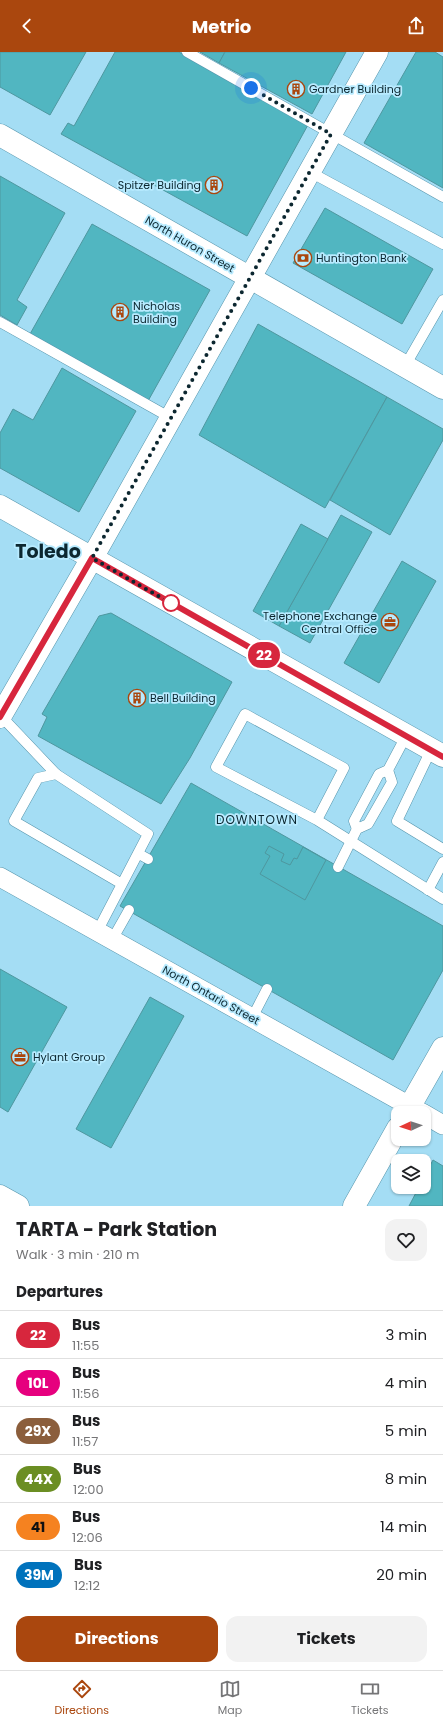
<!DOCTYPE html>
<meta charset="utf-8">
<style>
:root{--surface:#fff;--page:#f2f2f2;--text:#202124;--muted:#757577;--line:#e0e0e0;--accent:#aa470e}
body{margin:0;font-family:Poppins,sans-serif;background:var(--page);color:var(--text);height:100vh;display:flex;flex-direction:column;font-size:15px;white-space:nowrap}
*{box-sizing:border-box;margin:0}
p{font-size:13px;color:var(--muted)}
.icon{flex:none;width:22px;height:22px;fill:none;stroke:currentColor;stroke-width:2;stroke-linecap:round;stroke-linejoin:round}
.map{position:relative;height:1154px;overflow:hidden}
.side{display:flex;flex-direction:column;background:var(--surface);flex:1}
.side>*{flex:none}
.badge{padding:0 8px;border-radius:13px;font-size:14px;line-height:26px}
.needle{width:26px;rotate:267deg}
.controls{position:absolute;left:391px;top:1054px;display:grid;gap:8px}
.controls a{display:grid;place-items:center;width:40px;height:40px;border-radius:8px;background:var(--surface);box-shadow:0 1px 3px #0004;font-size:20px}
.you{position:absolute;width:20px;height:20px;margin:-10px;border:3px solid #fff;border-radius:50%;background:#1a73e8;box-shadow:0 0 0 6px #1a73e833}
.map>.badge{position:absolute;translate:-50% -50%;box-shadow:0 0 0 2px #fff}
h2{padding:0 16px;font-size:15px;line-height:36px}
.round{display:grid;place-items:center;flex:none;width:42px;height:42px;border-radius:12px;background:var(--page)}
.headline{display:flex;align-items:center;justify-content:space-between;height:68px;padding:0 16px}
h1{font-size:19px;font-weight:700;line-height:30px}
.action{display:flex;gap:8px;margin-top:auto;padding:8px 16px}
.action a{flex:1;height:46px;border-radius:12px;background:var(--accent);color:#fff;font-size:16px;font-weight:700;line-height:46px;text-align:center}
.action a+a{background:var(--page);color:var(--text)}
ul{padding:0;list-style:none}
li{display:flex;align-items:center;gap:12px;height:48px;padding:0 16px;border-top:1px solid var(--line)}
li div{flex:1}
li b{display:block;font-size:15px}
li em{font-style:normal}
li .badge{min-width:44px;font-weight:700;text-align:center}
header{display:flex;justify-content:space-between;align-items:center;height:52px;padding:0 16px;background:var(--accent);color:#fff;font-size:18px;font-weight:700}
.tab-bar{display:flex;justify-content:space-around;align-items:center;height:56px;border-top:1px solid var(--line);background:var(--surface);font-size:11px;color:var(--muted)}
.tab-bar a{display:grid;justify-items:center;gap:2px}
.tab-bar .current{color:var(--accent)}
.map>svg:first-child{display:block}
.built{fill:#a4ddf4;fill-rule:evenodd}
.building{fill:#51b6c1;stroke:#4e979f}
.lines{fill:none;stroke-linecap:round;stroke-linejoin:round}
.service-casing{stroke:#5695ac;stroke-width:11}
.minor-casing{stroke:#5695ac;stroke-width:20}
.tertiary-casing{stroke:#5695ac;stroke-width:23}
.primary-casing{stroke:#5695ac;stroke-width:23}
.service{stroke:#fff;stroke-width:10}
.minor{stroke:#fff;stroke-width:19}
.tertiary{stroke:#fff;stroke-width:22}
.primary{stroke:#fff;stroke-width:22}
.line-casing{stroke:#fff;stroke-width:9}
.line{stroke:#d7263d;stroke-width:6}
.walk{stroke:#0c2730;stroke-width:4;stroke-dasharray:0 7.2}
.stop-dot{fill:#fff;stroke:#d7263d;stroke-width:2}
.labels{text-anchor:middle;stroke-width:3.5;stroke-linejoin:round;paint-order:stroke}
.poi-label{font-size:11px;fill:#0c2730;stroke:#b8ebff;text-anchor:start}
.street-label{font-size:11px;fill:#0c2730;stroke:#b8ebff}
.neighbourhood-label{font-size:12px;letter-spacing:1px;fill:#0c2730;stroke:#b8ebff}
.town-label{font-size:19px;font-weight:bold;fill:#0c2730;stroke:#b8ebff}
</style>
<header><svg class="icon" aria-label="back" viewBox="0 0 24 24"><path d="M15 5l-7 7 7 7"/></svg>Metrio<svg class="icon" aria-label="share" viewBox="0 0 24 24"><path d="M12 15V3M7 8l5-5 5 5M5 13v7h14v-7"/></svg></header>
<div class="map">
<svg width="443" height="1154" viewBox="0 0 443 1154">
<rect width="100%" height="100%" fill="#b8ebff"/>
<!-- built -->
<path class="built" d="M 0,0 L 443,0 L 443,1154 L 0,1154 ZM 398,1061 L 424,1061 L 424,1087 L 398,1087 ZM 398,1109 L 424,1109 L 424,1135 L 398,1135 Z"/>
<!-- building -->
<g class="building">
<polygon points="0,0 86,0 50,63 0,35"/>
<polygon points="115,0 179,0 309,71 247,184 61,82 68,71 74,74"/>
<polygon points="200,0 225,0 219,11"/>
<polygon points="225,0 346,0 312,62 219,11"/>
<polygon points="416,0 435,0 443,5 443,136 364,91"/>
<polygon points="0,124 65,161 17,248 27,255 17,273 0,263"/>
<polygon points="325,156 433,217 402,272 293,211"/>
<polygon points="92,172 210,238 148,349 30,282"/>
<polygon points="258,272 387,345 325,456 199,383"/>
<polygon points="62,316 136,359 79,460 0,416 0,381 13,357 33,368"/>
<polygon points="387,345 443,377 443,388 390,483 330,448"/>
<polygon points="341,463 372,480 310,591 279,574"/>
<polygon points="301,472 328,487 279,574 253,559"/>
<polygon points="402,509 436,529 379,631 344,611"/>
<polygon points="111,561 232,630 190,706 161,752 38,684 47,665 42,662 99,564"/>
<polygon points="191,731 443,874 443,918 393,1008 120,854"/>
<polygon points="269,794 284,802 281,809 290,813 294,806 297,807 303,795 326,808 305,848 260,822 270,804 265,801"/>
<polygon points="0,917 67,955 8,1060 0,1055"/>
<polygon points="150,945 184,964 111,1096 76,1077"/>
<polygon points="433,1108 443,1114 443,1154 409,1154 419,1135 424,1135 424,1125"/>
</g>
<g class="lines">
<defs>
<g id="service">
<polyline points="187,0 443,145"/>
<polyline points="310,120 443,192"/>
<polyline points="0,270 171,366"/>
<polyline points="405,314 443,248"/>
<polyline points="1,664 56,722"/>
<polyline points="431,698 397,769 443,797"/>
<polyline points="317,768 344,716 245,662 216,715 317,768 443,847"/>
<polyline points="357,777 354,769 379,722 388,718 406,684"/>
<polyline points="139,802 148,807"/>
<polyline points="338,815 357,777 368,772 392,730 388,718"/>
<polyline points="428,838 443,810"/>
<polyline points="97,880 148,782 56,722 38,726 14,769 122,832"/>
<polyline points="112,888 129,858"/>
<polyline points="252,966 267,937"/>
</g>
<g id="minor">
<polyline points="0,825 422,1061"/>
<polyline points="424,1062 443,1073"/>
</g>
<g id="tertiary">
<polyline points="0,83 443,336"/>
<polyline points="0,665 100,492 377,0"/>
<polyline points="406,1061 443,996"/>
<polyline points="354,1154 398,1076"/>
</g>
<g id="primary">
<polyline points="0,454 443,704"/>
<polyline points="0,1144 18,1154"/>
</g>
</defs>
<!-- service casing -->
<use href="#service" class="service-casing"/>
<!-- minor casing -->
<use href="#minor" class="minor-casing"/>
<!-- tertiary casing -->
<use href="#tertiary" class="tertiary-casing"/>
<!-- primary casing -->
<use href="#primary" class="primary-casing"/>
<!-- service -->
<use href="#service" class="service"/>
<!-- minor -->
<use href="#minor" class="minor"/>
<!-- tertiary -->
<use href="#tertiary" class="tertiary"/>
<!-- primary -->
<use href="#primary" class="primary"/>
</g>
<g class="lines">
<defs>
<polyline id="line" points="0,665 92,506 443,705"/>
</defs>
<!-- line casing -->
<use href="#line" class="line-casing"/>
<!-- line -->
<use href="#line" class="line"/>
<!-- walk -->
<polyline class="walk" points="171,551 174,553 92,506 331,82 251,36"/>
</g>
<!-- icons -->
<defs>
<symbol id="building-ring" viewBox="-11 -11 22 22"><circle r="9.5" fill="#b8ebff" stroke="#aa470e" stroke-width="1.5"/><path d="M-4-6H4V6H1V3H-1V6H-4ZM-2.5-4.3h1.7v1.8h-1.7ZM.8-4.3h1.7v1.8H.8ZM-2.5-1h1.7V.8h-1.7ZM.8-1h1.7V.8H.8Z" fill="#aa470e"/></symbol>
<symbol id="bank-ring" viewBox="-11 -11 22 22"><circle r="9.5" fill="#b8ebff" stroke="#aa470e" stroke-width="1.5"/><path d="M-6-4H6V4H-6ZM0-2.3a2.3 2.3 0 1 0 0 4.6a2.3 2.3 0 1 0 0-4.6Z" fill="#aa470e"/></symbol>
<symbol id="office-ring" viewBox="-11 -11 22 22"><circle r="9.5" fill="#b8ebff" stroke="#aa470e" stroke-width="1.5"/><path d="M-6-3h4V-5.5h4V-3h4V5H-6ZM-1-4.5V-3h2v-1.5ZM-6 0V1H6V0Z" fill="#aa470e"/></symbol>
</defs>
<g fill-rule="evenodd">
<use href="#building-ring" x="286" y="27" width="20" height="20"/>
<use href="#building-ring" x="204" y="123" width="20" height="20"/>
<use href="#bank-ring" x="293" y="196" width="20" height="20"/>
<use href="#building-ring" x="110" y="250" width="20" height="20"/>
<use href="#office-ring" x="380" y="560" width="20" height="20"/>
<use href="#building-ring" x="127" y="636" width="20" height="20"/>
<use href="#office-ring" x="10" y="995" width="20" height="20"/>
</g>
<!-- markers -->
<circle class="stop-dot" cx="171" cy="551" r="8"/>
<g class="labels">
<!-- poi labels -->
<g class="poi-label">
<text x="309" y="41">Gardner Building</text>
<text x="201" y="137" text-anchor="end">Spitzer Building</text>
<text x="316" y="210">Huntington Bank</text>
<text x="133" y="258">Nicholas<tspan x="133" dy="13">Building</tspan></text>
<text x="377" y="568" text-anchor="end">Telephone Exchange<tspan x="377" dy="13">Central Office</tspan></text>
<text x="150" y="650">Bell Building</text>
<text x="33" y="1009">Hylant Group</text>
</g>
<!-- street labels -->
<g class="street-label">
<text transform="translate(190 192) rotate(30)" y="4">North Huron Street</text>
<text transform="translate(211 943) rotate(29)" y="4">North Ontario Street</text>
</g>
<!-- neighbourhood labels -->
<g class="neighbourhood-label">
<text x="257" y="772">DOWNTOWN</text>
</g>
<!-- town labels -->
<g class="town-label">
<text x="48" y="506">Toledo</text>
</g>
</g>
</svg>
<div class="controls">
<a><svg class="needle" viewBox="-14 -14 28 28"><path d="M0-13l5 13h-10z" fill="#e53935"/><path d="M0 13l5-13h-10z" fill="#757577"/></svg></a>
<a><svg class="icon" aria-label="layers" viewBox="0 0 24 24"><path d="M12 4l9 5-9 5-9-5zM3 14l9 5 9-5"/></svg></a>
</div>
<div class="you" style="left:251px;top:36px"></div>
<b class="badge" style="left:264px;top:603px;background:#d7263d;color:#fff">22</b>
</div>
<section class="side">
<div class="headline"><div><h1>TARTA - Park Station</h1><p>Walk · 3 min · 210 m</p></div><a class="round"><svg class="icon" aria-label="heart" viewBox="0 0 24 24"><path d="M12 20l-8-8c-3-5 5-10 8-4 3-6 11-1 8 4z"/></svg></a></div>
<h2>Departures</h2>
<ul>
<li><span class="badge" style="background:#d7263d;color:#fff">22</span><div><b>Bus</b><p>11:55</p></div><em>3 min</em></li>
<li><span class="badge" style="background:#e6007e;color:#fff">10L</span><div><b>Bus</b><p>11:56</p></div><em>4 min</em></li>
<li><span class="badge" style="background:#8b5e3c;color:#fff">29X</span><div><b>Bus</b><p>11:57</p></div><em>5 min</em></li>
<li><span class="badge" style="background:#6b8e23;color:#fff">44X</span><div><b>Bus</b><p>12:00</p></div><em>8 min</em></li>
<li><span class="badge" style="background:#f58220;color:#111">41</span><div><b>Bus</b><p>12:06</p></div><em>14 min</em></li>
<li><span class="badge" style="background:#0072bc;color:#fff">39M</span><div><b>Bus</b><p>12:12</p></div><em>20 min</em></li>
</ul>
<div class="action"><a>Directions</a><a>Tickets</a></div>
</section>
<nav class="tab-bar">
<a class="current"><svg class="icon" aria-label="directions" viewBox="0 0 24 24"><path d="M12 3l9 9-9 9-9-9zM9 14v-3h6M13 9l2 2-2 2"/></svg>Directions</a>
<a><svg class="icon" aria-label="map" viewBox="0 0 24 24"><path d="M3 6l6-2 6 2 6-2v14l-6 2-6-2-6 2zM9 4v14M15 6v14"/></svg>Map</a>
<a><svg class="icon" aria-label="tickets" viewBox="0 0 24 24"><path d="M3 7h18v10H3zM15 7v10"/></svg>Tickets</a>
</nav>
